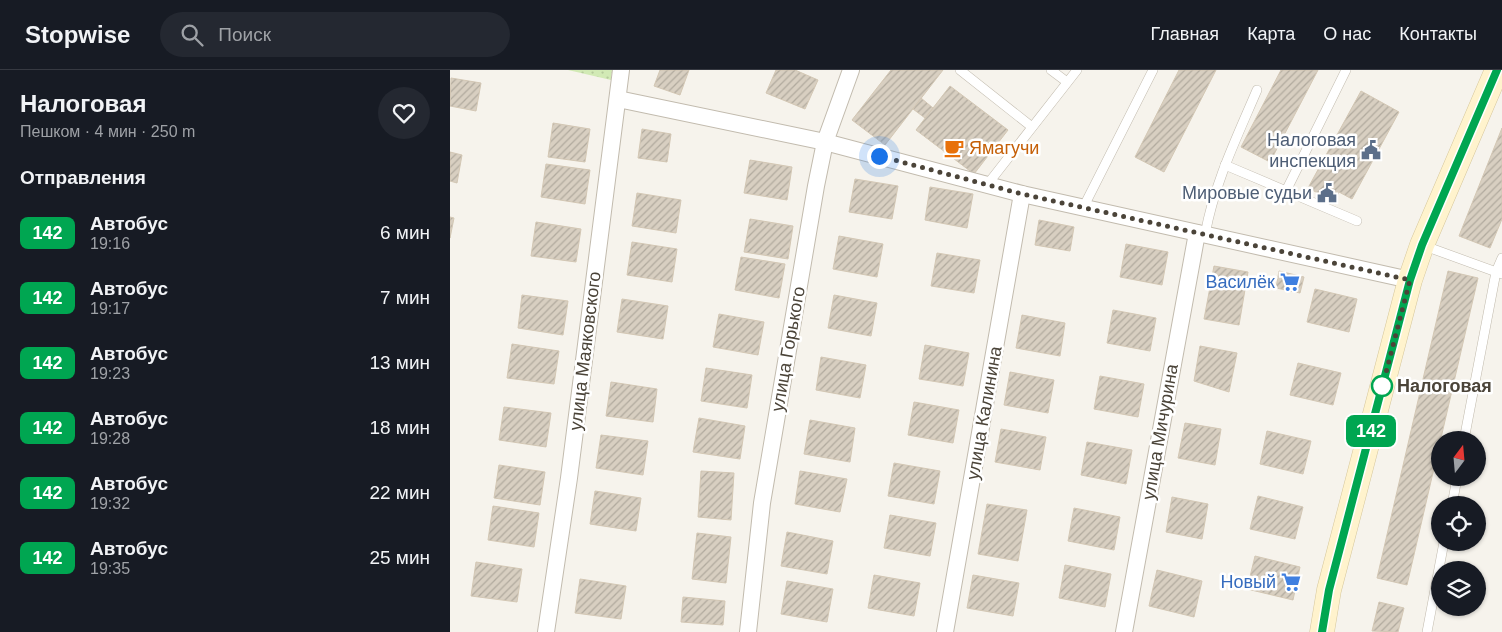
<!DOCTYPE html>
<html lang="ru">
<meta charset="utf-8">
<style>
:root{--surface:#171b24;--page:#242831;--text:#f1f3f6;--muted:#9ea1a6;--line:#363941}
body{margin:0;font-family:Arial,sans-serif;background:var(--page);color:var(--text);height:100vh;display:flex;flex-direction:column;font-size:19px;white-space:nowrap}
*{box-sizing:border-box;margin:0}
p{font-size:16px;color:var(--muted)}
.icon{flex:none;width:28px;height:28px;fill:none;stroke:currentColor;stroke-width:2;stroke-linecap:round;stroke-linejoin:round}
.map{position:relative;flex:1;overflow:hidden}
.side{display:flex;flex-direction:column;background:var(--surface);width:450px}
.side>*{flex:none}
.badge{padding:0 10px;border-radius:8px;font-size:18px;line-height:32px}
.needle{width:32px;rotate:16deg}
.controls{position:absolute;left:981px;top:361px;display:grid;gap:10px}
.controls a{display:grid;place-items:center;width:55px;height:55px;border-radius:50%;background:var(--surface);box-shadow:0 1px 4px #0004;font-size:25px}
.you{position:absolute;width:25px;height:25px;margin:-12px;border:4px solid #fff;border-radius:50%;background:#1a73e8;box-shadow:0 0 0 8px #1a73e833}
.map>.badge{position:absolute;translate:-50% -50%;box-shadow:0 0 0 2px #fff}
h2{padding:0 20px;font-size:19px;line-height:45px}
.round{display:grid;place-items:center;flex:none;width:52px;height:52px;border-radius:26px;background:var(--page)}
.head{display:flex;align-items:center;justify-content:space-between;height:85px;padding:0 20px}
h1{font-size:24px;font-weight:700;line-height:38px}
ul{padding:0;list-style:none}
li{display:flex;align-items:center;gap:15px;height:65px;padding:0 20px}
li div{flex:1}
li b{display:block;font-size:19px}
li em{font-style:normal}
li .badge{min-width:55px;font-weight:700;text-align:center}
header{display:flex;align-items:center;gap:30px;box-sizing:border-box;height:70px;padding:0 25px;background:var(--surface);border-bottom:1px solid var(--line)}
header strong{font-size:24px}
nav{display:flex;gap:28px;margin-inline-start:auto;font-size:18px}
.search{width:350px;height:45px;background:var(--page);display:flex;align-items:center;gap:12px;box-sizing:border-box;padding:0 18px;border-radius:28px;color:var(--muted);font-size:19px}
main{display:flex;flex:1;min-height:0}
.map>svg:first-child{display:block}
.grass{fill:url(#grass-dots)}
.building{fill:url(#building-hatch);stroke:#d3c7b4}
.lines{fill:none;stroke-linecap:round;stroke-linejoin:round}
.lane-casing{stroke:#c2bbae;stroke-width:10}
.street-casing{stroke:#c2bbae;stroke-width:18}
.secondary-casing{stroke:#d6c79b;stroke-width:25}
.lane{stroke:#fff;stroke-width:9}
.street{stroke:#fff;stroke-width:16}
.secondary{stroke:#fff3cd;stroke-width:24}
.line-casing{stroke:#fff;stroke-width:11}
.line{stroke:#00a651;stroke-width:8}
.walk{stroke:#4b4439;stroke-width:5;stroke-dasharray:0 9}
.stop-dot{fill:#fff;stroke:#00a651;stroke-width:2.5}
.labels{text-anchor:middle;stroke-width:5;stroke-linejoin:round;paint-order:stroke}
.service-label{font-size:18px;fill:#4e5e75;stroke:#fff;text-anchor:end}
.food-label{font-size:18px;fill:#c56008;stroke:#fff;text-anchor:start}
.shop-label{font-size:18px;fill:#366cbe;stroke:#fff;text-anchor:end}
.street-label{font-size:18px;fill:#4b4439;stroke:#fff}
.stop-label{font-size:18px;font-weight:bold;fill:#4b4439;stroke:#fff;text-anchor:start}
</style>
<header>
<strong>Stopwise</strong>
<div class="search"><svg class="icon" aria-label="search" viewBox="0 0 24 24"><circle cx="10" cy="10" r="6"/><path d="M15 15l6 6"/></svg>Поиск</div>
<nav><a>Главная</a><a>Карта</a><a>О нас</a><a>Контакты</a></nav>
</header>
<main>
<section class="side">
<div class="head"><div><h1>Налоговая</h1><p>Пешком · 4 мин · 250 m</p></div><a class="round"><svg class="icon" aria-label="heart" viewBox="0 0 24 24"><path d="M12 20l-8-8c-3-5 5-10 8-4 3-6 11-1 8 4z"/></svg></a></div>
<h2>Отправления</h2>
<ul>
<li><span class="badge" style="background:#00a651;color:#fff">142</span><div><b>Автобус</b><p>19:16</p></div><em>6 мин</em></li>
<li><span class="badge" style="background:#00a651;color:#fff">142</span><div><b>Автобус</b><p>19:17</p></div><em>7 мин</em></li>
<li><span class="badge" style="background:#00a651;color:#fff">142</span><div><b>Автобус</b><p>19:23</p></div><em>13 мин</em></li>
<li><span class="badge" style="background:#00a651;color:#fff">142</span><div><b>Автобус</b><p>19:28</p></div><em>18 мин</em></li>
<li><span class="badge" style="background:#00a651;color:#fff">142</span><div><b>Автобус</b><p>19:32</p></div><em>22 мин</em></li>
<li><span class="badge" style="background:#00a651;color:#fff">142</span><div><b>Автобус</b><p>19:35</p></div><em>25 мин</em></li>
</ul>
</section>
<div class="map">
<svg width="1052" height="562" viewBox="0 0 1052 562">
<defs>
<pattern id="grass-dots" width="8" height="8" patternUnits="userSpaceOnUse" patternTransform="scale(1.25)"><rect width="8" height="8" fill="#d2eab5"/><path d="M2 2h.1M6 6h.1" fill="none" stroke="#b6ca9c" stroke-width="1.8" stroke-linecap="round"/></pattern>
<pattern id="building-hatch" width="6" height="6" patternUnits="userSpaceOnUse" patternTransform="scale(1.25)"><rect width="6" height="6" fill="#d8cfc1"/><path d="M-1 1l2-2M0 6l6-6M5 7l2-2" fill="none" stroke="#b1aa9e"/></pattern>
</defs>
<rect width="100%" height="100%" fill="#f6f3ec"/>
<!-- grass -->
<polygon class="grass" points="118,0 162,0 161,10"/>
<!-- building -->
<g class="building">
<polygon points="210,0 239,0 230,25 204,16"/>
<polygon points="326,0 345,0 368,10 355,39 316,23"/>
<polygon points="441,0 493,0 435,75 402,50"/>
<polygon points="729,0 766,0 714,102 685,87"/>
<polygon points="831,0 868,0 820,92 791,77"/>
<polygon points="1,8 31,13 26,41 0,36"/>
<polygon points="500,16 558,60 524,104 466,60"/>
<polygon points="911,21 949,42 902,129 889,122 884,131 858,118"/>
<polygon points="471,28 483,38 475,48 463,39"/>
<polygon points="103,53 140,59 135,92 98,87"/>
<polygon points="1052,58 1052,149 1040,178 1009,166"/>
<polygon points="192,59 221,64 217,92 188,88"/>
<polygon points="0,82 12,85 7,113 0,111"/>
<polygon points="300,90 342,97 337,130 294,123"/>
<polygon points="96,94 140,100 135,134 91,127"/>
<polygon points="405,109 448,116 442,149 399,142"/>
<polygon points="480,117 523,124 517,158 475,150"/>
<polygon points="187,123 231,130 226,163 182,156"/>
<polygon points="0,147 4,148 0,168"/>
<polygon points="300,149 343,156 338,189 294,182"/>
<polygon points="589,150 624,157 620,181 585,175"/>
<polygon points="86,152 131,159 126,192 81,186"/>
<polygon points="389,166 433,174 427,207 383,199"/>
<polygon points="182,172 227,179 222,212 177,205"/>
<polygon points="676,174 718,182 712,215 670,207"/>
<polygon points="487,183 530,190 524,223 481,216"/>
<polygon points="291,187 335,194 329,228 285,220"/>
<polygon points="764,196 798,202 789,255 754,249"/>
<polygon points="829,201 854,207 850,223 826,218"/>
<polygon points="998,201 1028,208 957,515 927,508"/>
<polygon points="865,219 907,229 899,262 857,252"/>
<polygon points="72,225 118,231 113,265 68,258"/>
<polygon points="384,225 427,233 421,266 378,258"/>
<polygon points="172,229 218,236 213,269 167,262"/>
<polygon points="663,240 706,248 700,281 657,273"/>
<polygon points="269,244 314,252 308,285 263,277"/>
<polygon points="572,245 615,253 610,286 566,278"/>
<polygon points="62,274 109,281 104,314 57,308"/>
<polygon points="475,275 519,283 513,316 469,309"/>
<polygon points="750,276 787,283 779,322 744,311"/>
<polygon points="371,287 416,295 410,328 366,320"/>
<polygon points="848,293 891,303 883,335 840,325"/>
<polygon points="256,298 302,305 297,338 251,331"/>
<polygon points="560,302 604,310 598,343 554,335"/>
<polygon points="650,306 694,314 688,347 644,339"/>
<polygon points="161,312 207,319 203,352 156,346"/>
<polygon points="464,332 509,340 503,373 458,365"/>
<polygon points="54,337 101,343 96,377 49,370"/>
<polygon points="249,348 295,356 290,389 243,382"/>
<polygon points="360,350 405,358 400,392 354,384"/>
<polygon points="735,353 771,359 765,395 728,388"/>
<polygon points="551,359 596,367 590,400 545,392"/>
<polygon points="817,361 861,371 853,404 810,394"/>
<polygon points="151,365 198,371 193,405 146,398"/>
<polygon points="637,372 682,380 676,414 631,405"/>
<polygon points="444,393 490,401 484,434 438,426"/>
<polygon points="49,395 95,402 90,435 44,428"/>
<polygon points="251,401 284,403 281,450 248,447"/>
<polygon points="350,401 397,409 390,442 345,434"/>
<polygon points="145,421 191,428 186,461 140,454"/>
<polygon points="808,426 853,437 845,469 800,459"/>
<polygon points="722,427 758,434 752,469 716,462"/>
<polygon points="537,434 577,440 568,491 528,484"/>
<polygon points="43,436 89,443 84,477 38,470"/>
<polygon points="624,438 670,447 664,480 618,471"/>
<polygon points="440,445 486,453 480,486 434,478"/>
<polygon points="337,462 383,471 377,504 331,496"/>
<polygon points="247,463 281,467 276,513 242,509"/>
<polygon points="805,486 850,497 843,530 797,519"/>
<polygon points="26,492 72,499 67,532 21,526"/>
<polygon points="615,495 661,504 655,537 609,528"/>
<polygon points="707,500 752,511 744,547 699,536"/>
<polygon points="424,505 470,513 464,546 418,538"/>
<polygon points="523,505 569,513 563,546 517,538"/>
<polygon points="130,509 176,516 171,549 125,543"/>
<polygon points="337,511 383,519 377,552 331,544"/>
<polygon points="233,527 275,531 273,555 231,552"/>
<polygon points="929,532 954,538 948,562 922,561"/>
</g>
<g class="lines">
<defs>
<g id="lane">
<polyline points="510,0 582,57"/>
<polyline points="601,0 617,12"/>
<polyline points="775,95 907,151"/>
<polyline points="537,115 627,0"/>
<polyline points="836,121 896,0"/>
<polyline points="633,138 703,0"/>
<path d="M 755,165 C 764,114 787,67 807,20"/>
<polyline points="972,175 1052,204"/>
<polyline points="1014,370 1046,202 1052,188"/>
<polyline points="1002,435 1007,408"/>
<polyline points="977,562 994,472"/>
</g>
<g id="street">
<polyline points="168,29 375,72 572,124 960,210"/>
<polyline points="96,562 119,408 171,0"/>
<polyline points="298,562 312,433 366,116 375,72 401,0"/>
<polyline points="495,562 572,124"/>
<polyline points="674,562 747,163"/>
</g>
<polyline id="secondary" points="872,562 879,520 960,210 972,175 1047,0"/>
</defs>
<!-- lane casing -->
<use href="#lane" class="lane-casing"/>
<!-- street casing -->
<use href="#street" class="street-casing"/>
<!-- secondary casing -->
<use href="#secondary" class="secondary-casing"/>
<!-- lane -->
<use href="#lane" class="lane"/>
<!-- street -->
<use href="#street" class="street"/>
<!-- secondary -->
<use href="#secondary" class="secondary"/>
</g>
<g class="lines">
<defs>
<polyline id="line" points="872,562 879,520 960,210 972,175 1047,0"/>
</defs>
<!-- line casing -->
<use href="#line" class="line-casing"/>
<!-- line -->
<use href="#line" class="line"/>
<!-- walk -->
<polyline class="walk" points="429,86 572,124 960,210 932,318 932,316"/>
</g>
<!-- icons -->
<defs>
<symbol id="cafe-bare" viewBox="-9 -9 18 18"><path d="M-5.5-4.5H6V0H3Q3 3.5 0 3.5H-2.5Q-5.5 3.5-5.5 0ZM3-3.2v2h1.7v-2ZM-6 4.5H4V6H-6Z" fill="#e8710a" stroke="#fff" stroke-width="2.5" paint-order="stroke"/></symbol>
<symbol id="civic-bare" viewBox="-9 -9 18 18"><path d="M-.6-6.5H3V-4.5H.6V-3L4-1V1h2V6H-6V1h2V-1L-.6-3ZM-1.2 2.5V6h2.4V2.5Z" fill="#5c6f8a" stroke="#fff" stroke-width="2.5" paint-order="stroke"/></symbol>
<symbol id="supermarket-bare" viewBox="-9 -9 18 18"><path d="M-6-5.5h2.5l.6 2H6L4.5 2H-2.5L-4.4-4H-6ZM-1.5 3.2a1.3 1.3 0 1 0 .1 0ZM3 3.2a1.3 1.3 0 1 0 .1 0Z" fill="#3f7fe0" stroke="#fff" stroke-width="2.5" paint-order="stroke"/></symbol>
</defs>
<g fill-rule="evenodd">
<use href="#cafe-bare" x="490" y="64" width="28" height="28"/>
<use href="#civic-bare" x="907" y="66" width="28" height="28"/>
<use href="#civic-bare" x="863" y="109" width="28" height="28"/>
<use href="#supermarket-bare" x="826" y="198" width="28" height="28"/>
<use href="#supermarket-bare" x="827" y="498" width="28" height="28"/>
</g>
<!-- markers -->
<circle class="stop-dot" cx="932" cy="316" r="10"/>
<g class="labels">
<!-- service labels -->
<g class="service-label">
<text x="906" y="76">Налоговая<tspan x="906" dy="21">инспекция</tspan></text>
<text x="862" y="129">Мировые судьи</text>
</g>
<!-- food labels -->
<g class="food-label">
<text x="519" y="84">Ямагучи</text>
</g>
<!-- shop labels -->
<g class="shop-label">
<text x="825" y="218">Василёк</text>
<text x="826" y="518">Новый</text>
</g>
<!-- street labels -->
<g class="street-label">
<text transform="translate(338 279) rotate(-80)" y="6">улица Горького</text>
<text transform="translate(135 281) rotate(-83)" y="6">улица Маяковского</text>
<text transform="translate(534 343) rotate(-80)" y="6">улица Калинина</text>
<text transform="translate(710 362) rotate(-80)" y="6">улица Мичурина</text>
</g>
<!-- stop labels -->
<g class="stop-label">
<text x="947" y="322">Налоговая</text>
</g>
</g>
</svg>
<div class="controls">
<a><svg class="needle" viewBox="-14 -14 28 28"><path d="M0-13l5 13h-10z" fill="#e53935"/><path d="M0 13l5-13h-10z" fill="#9ea1a6"/></svg></a>
<a><svg class="icon" aria-label="locate" viewBox="0 0 24 24"><circle cx="12" cy="12" r="6"/><path d="M12 2v4M12 18v4M2 12h4M18 12h4"/></svg></a>
<a><svg class="icon" aria-label="layers" viewBox="0 0 24 24"><path d="M12 4l9 5-9 5-9-5zM3 14l9 5 9-5"/></svg></a>
</div>
<div class="you" style="left:429px;top:86px"></div>
<b class="badge" style="left:921px;top:361px;background:#00a651;color:#fff">142</b>
</div>
</main>
